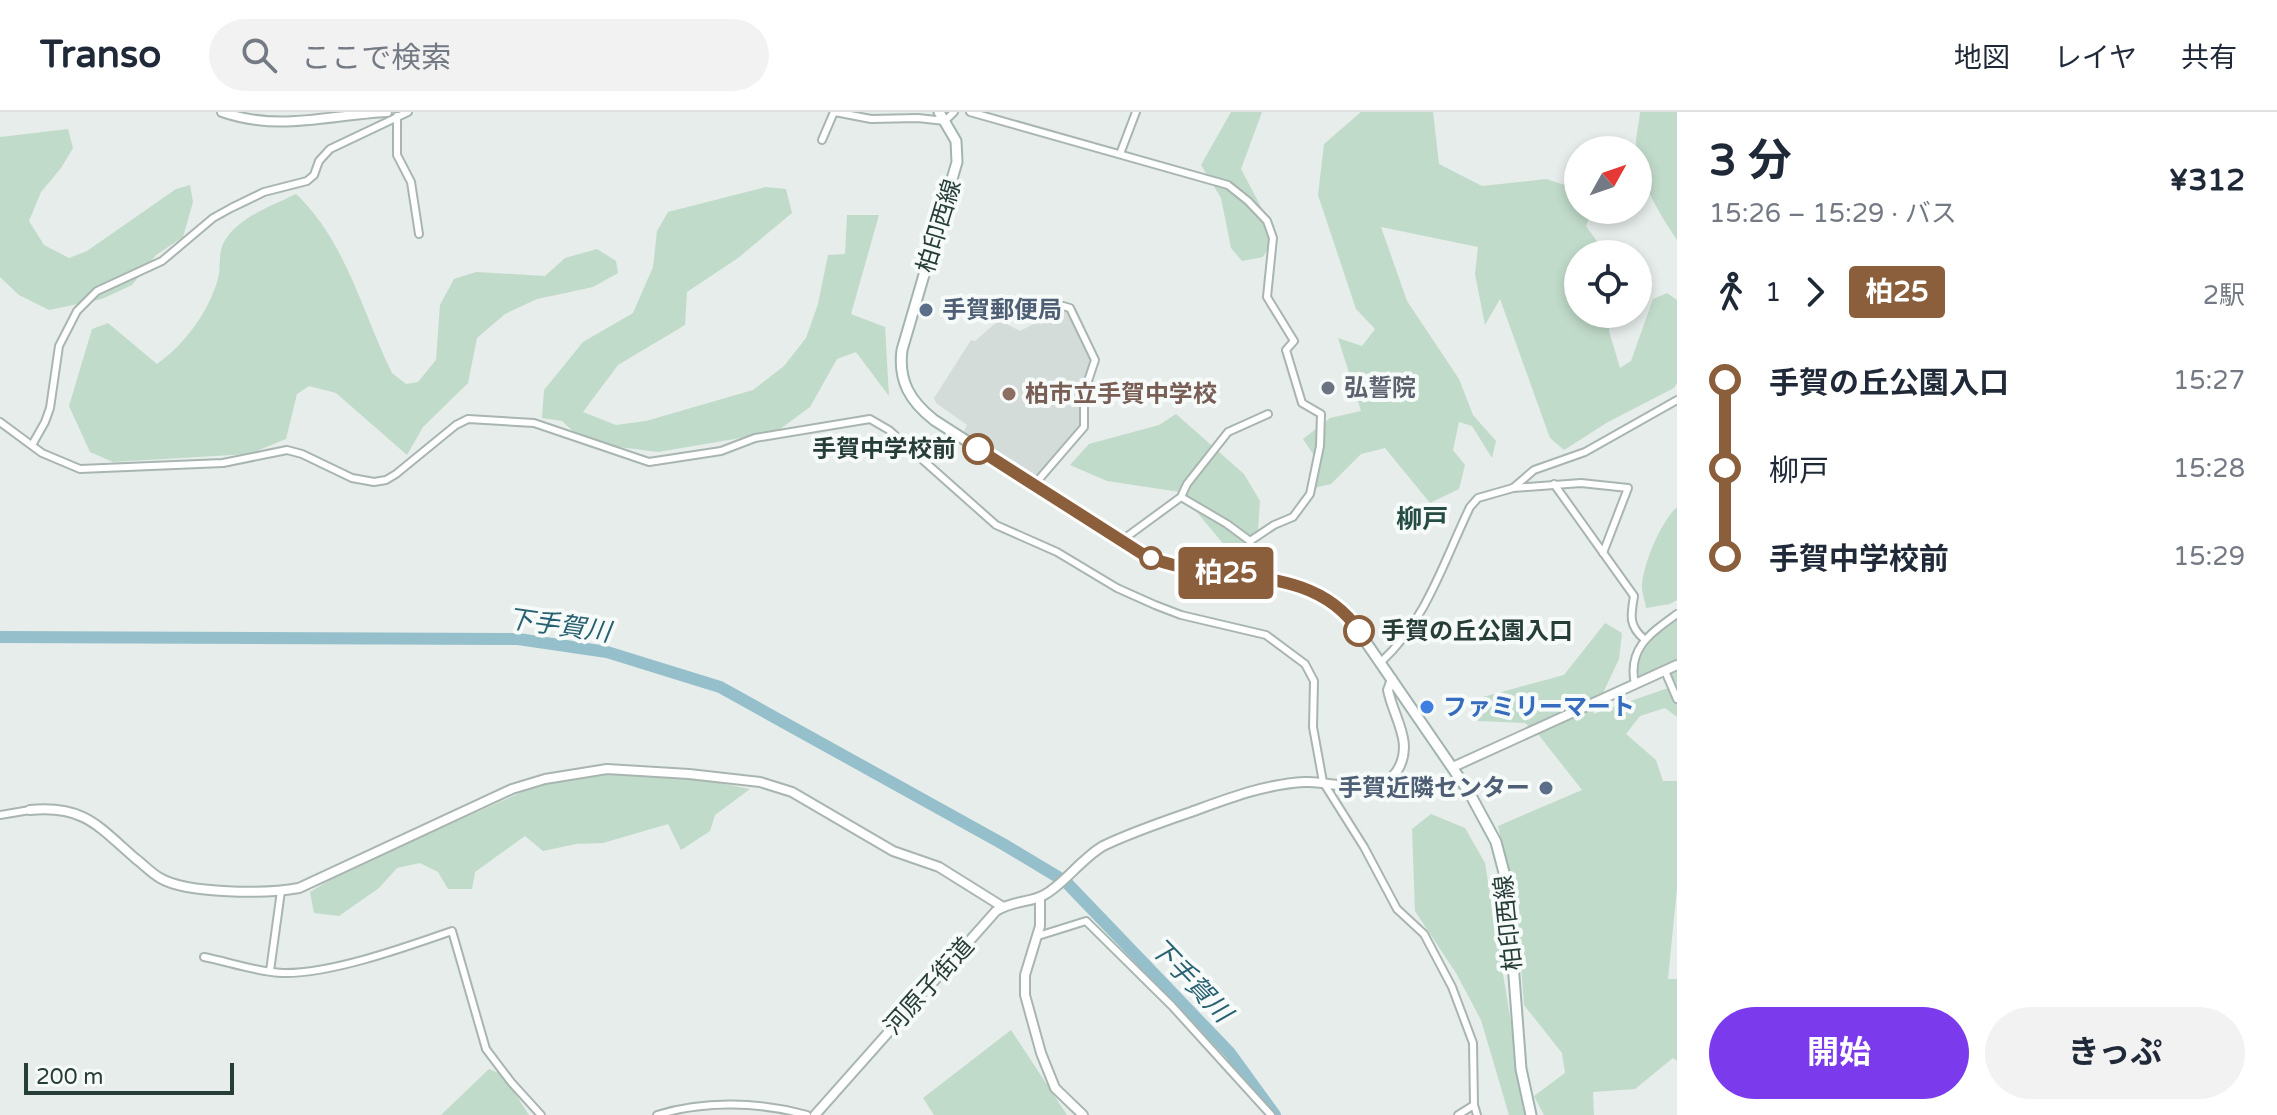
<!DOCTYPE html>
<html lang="ja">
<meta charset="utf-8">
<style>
:root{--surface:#fff;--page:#f2f2f3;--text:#1f2937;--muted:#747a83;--line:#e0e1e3;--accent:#7c3aed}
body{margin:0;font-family:"Varela Round","Noto Sans JP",sans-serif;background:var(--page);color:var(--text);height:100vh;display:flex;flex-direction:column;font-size:30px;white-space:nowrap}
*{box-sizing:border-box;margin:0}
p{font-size:26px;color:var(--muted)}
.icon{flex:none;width:44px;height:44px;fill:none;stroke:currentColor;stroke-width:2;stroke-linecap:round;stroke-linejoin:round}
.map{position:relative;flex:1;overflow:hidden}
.drawer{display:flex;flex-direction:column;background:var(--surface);width:600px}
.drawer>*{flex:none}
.badge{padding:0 16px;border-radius:6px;font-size:28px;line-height:52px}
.needle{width:52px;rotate:50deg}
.tools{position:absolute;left:1564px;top:24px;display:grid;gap:16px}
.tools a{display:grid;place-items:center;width:88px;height:88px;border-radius:50%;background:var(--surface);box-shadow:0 4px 12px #0003;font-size:40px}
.scale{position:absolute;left:24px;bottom:20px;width:210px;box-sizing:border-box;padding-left:8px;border:4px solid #273d38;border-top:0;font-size:22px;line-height:28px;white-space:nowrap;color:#273d38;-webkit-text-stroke:6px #f6faf8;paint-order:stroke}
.map>.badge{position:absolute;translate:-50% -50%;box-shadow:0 0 0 4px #fff}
.legs{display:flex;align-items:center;gap:12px;height:88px;padding:0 32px;font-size:26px}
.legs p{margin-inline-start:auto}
.overview{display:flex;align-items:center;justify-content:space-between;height:136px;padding:0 32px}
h1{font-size:44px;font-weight:700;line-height:60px}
.button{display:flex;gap:16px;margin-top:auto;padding:16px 32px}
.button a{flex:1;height:92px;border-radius:48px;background:var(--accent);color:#fff;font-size:32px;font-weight:700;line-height:92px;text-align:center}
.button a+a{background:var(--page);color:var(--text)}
ul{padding:0 32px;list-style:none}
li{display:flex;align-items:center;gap:28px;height:88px;font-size:30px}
li i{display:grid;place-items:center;width:12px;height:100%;margin:0 10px;background:currentColor}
li i::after{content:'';width:20px;height:20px;margin:-10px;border:6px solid;border-radius:50%;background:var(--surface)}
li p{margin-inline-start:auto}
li:first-child i{background:linear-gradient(#0000 50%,currentColor 0)}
li:last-child i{background:linear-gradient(currentColor 50%,#0000 0)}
header{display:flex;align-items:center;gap:48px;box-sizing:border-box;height:112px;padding:0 40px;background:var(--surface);border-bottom:2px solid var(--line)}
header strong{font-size:38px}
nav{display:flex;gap:44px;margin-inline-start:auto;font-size:28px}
.search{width:560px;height:72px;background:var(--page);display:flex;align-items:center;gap:20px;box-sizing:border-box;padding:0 28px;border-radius:44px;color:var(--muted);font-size:30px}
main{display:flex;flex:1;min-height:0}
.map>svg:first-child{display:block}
.built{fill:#d4dcd9}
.green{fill:#c1dbca}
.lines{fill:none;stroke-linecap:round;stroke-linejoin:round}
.river{stroke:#95bfcb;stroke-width:12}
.minor-casing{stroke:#a9b5b1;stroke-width:10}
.tertiary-casing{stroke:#a9b5b1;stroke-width:12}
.secondary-casing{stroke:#a2b4af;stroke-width:13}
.minor{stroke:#fff;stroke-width:6}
.tertiary{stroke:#fff;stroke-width:8}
.secondary{stroke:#fff;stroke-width:9}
.line-1-casing{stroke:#fff;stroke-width:18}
.line-1{stroke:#8b5e3c;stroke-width:12}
.service-dot{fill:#5c6f8a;stroke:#f6faf8;stroke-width:3}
.worship-dot{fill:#6b7280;stroke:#f6faf8;stroke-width:3}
.education-dot{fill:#8d6e63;stroke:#f6faf8;stroke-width:3}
.stop-1-dot{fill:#fff;stroke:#8b5e3c;stroke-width:4}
.shop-dot{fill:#3f7fe0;stroke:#f6faf8;stroke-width:3}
.labels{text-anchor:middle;stroke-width:8;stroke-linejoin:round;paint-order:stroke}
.street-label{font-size:24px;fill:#273d38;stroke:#f6faf8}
.service-label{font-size:24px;font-weight:bold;fill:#4e5e75;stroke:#f6faf8;text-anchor:start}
.worship-label{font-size:24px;font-weight:bold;fill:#5b616d;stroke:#f6faf8;text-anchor:start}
.education-label{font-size:24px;font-weight:bold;fill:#785e54;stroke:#f6faf8;text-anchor:start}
.stop-label{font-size:24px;font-weight:bold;fill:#273d38;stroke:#f6faf8;text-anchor:end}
.shop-label{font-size:24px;font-weight:bold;fill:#366cbe;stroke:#f6faf8;text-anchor:start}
.neighbourhood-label{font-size:26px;font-weight:bold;fill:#254d45;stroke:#f6faf8}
.water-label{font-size:26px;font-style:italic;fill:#286172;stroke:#f6faf8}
</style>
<header>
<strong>Transo</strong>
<div class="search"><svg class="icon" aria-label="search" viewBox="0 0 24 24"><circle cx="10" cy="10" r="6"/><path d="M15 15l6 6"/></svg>ここで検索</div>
<nav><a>地図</a><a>レイヤ</a><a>共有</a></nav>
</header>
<main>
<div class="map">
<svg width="1677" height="1003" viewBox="0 0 1677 1003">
<rect width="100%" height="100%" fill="#e6edea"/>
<!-- built -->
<polygon class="built" points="1064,196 1068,198 1093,245 1080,291 1082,310 1038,365 1032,365 963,321 967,313 936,291 934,286 971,228 975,229 999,208 1020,219"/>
<!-- green -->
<g class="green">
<polygon points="1231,0 1262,0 1241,57 1276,123 1263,145 1242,149 1231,136 1221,86 1201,53"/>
<polygon points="1361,0 1433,0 1439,52 1482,74 1546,67 1578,77 1578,98 1592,98 1586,114 1606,142 1578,142 1578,202 1610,202 1609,219 1620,256 1631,249 1653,187 1667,181 1677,188 1677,271 1674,276 1608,310 1564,338 1550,326 1500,187 1485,213 1475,162 1478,135 1381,115 1407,189 1459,267 1473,303 1496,329 1492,346 1472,314 1459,310 1453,338 1465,353 1459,377 1430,391 1385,336 1361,342 1331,372 1314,376 1315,345 1303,327 1330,306 1361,299 1338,226 1362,234 1375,217 1356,197 1318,83 1324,32"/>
<path d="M 1640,0 L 1677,0 L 1677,128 C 1659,101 1639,68 1636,38 C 1635,26 1639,12 1640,0 Z"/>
<polygon points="68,17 73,36 61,56 41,80 29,109 44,133 69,146 87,139 176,77 190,73 193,90 183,125 156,143 132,173 102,187 49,198 19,183 0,165 0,25"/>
<polygon points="766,75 786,77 792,101 738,146 687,180 685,213 618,253 583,300 616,313 646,309 753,278 784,254 806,226 818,192 828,143 845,142 847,103 879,103 851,202 885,215 889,284 856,240 837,247 810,295 776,320 658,340 611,334 575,321 562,309 542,306 544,278 583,230 633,201 653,155 657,119 668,100"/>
<path d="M 296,82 C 346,129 362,200 392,261 L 406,272 L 418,270 L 436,248 L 440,193 L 454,167 L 476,160 L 545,164 L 565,146 L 597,137 L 616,149 L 618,161 L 593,175 L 537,187 L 505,202 L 477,226 L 468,271 L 423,315 L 407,343 L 336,281 L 309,274 L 297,282 L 286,327 L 249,342 L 113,350 L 90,340 L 69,294 L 92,217 L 108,211 L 157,252 C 185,232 208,201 218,167 C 221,156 218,140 224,130 C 238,105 272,94 296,82 Z"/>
<polygon points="1176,302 1244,362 1260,389 1258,418 1252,430 1236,439 1226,435 1180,380 1107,369 1070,353 1089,332 1159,313"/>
<path d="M 1677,395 L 1677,488 L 1670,492 L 1646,496 C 1645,490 1643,483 1642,477 C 1641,456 1661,409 1677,395 Z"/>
<polygon points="1677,502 1677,605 1665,596 1640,604 1626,622 1656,648 1663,669 1677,669 1677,776 1668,867 1677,867 1677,949 1673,946 1635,977 1593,980 1594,1003 1544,1003 1534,984 1565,961 1562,941 1524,893 1517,801 1498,714 1582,678 1538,622 1525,611 1478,609 1472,588 1564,563 1605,511 1622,521 1619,547 1593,602 1671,575 1664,559 1635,572 1636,539"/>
<polygon points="612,662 695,666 750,677 715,703 710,719 681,738 668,712 603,731 576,732 543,739 525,724 475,760 472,777 448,777 438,760 420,751 397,756 379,776 339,804 314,801 310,780 348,757 536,674"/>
<polygon points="1431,702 1465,716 1485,751 1526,1003 1509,1003 1481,908 1456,861 1415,799 1412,717"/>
<polygon points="1011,918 1067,1003 934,1003 923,986"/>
<polygon points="489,957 503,963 529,1003 441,1003"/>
</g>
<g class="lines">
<!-- river -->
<g class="river">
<polyline points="0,525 518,527 607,540 720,575 1003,732 1058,765"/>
<polyline points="1066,770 1230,941 1275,1003"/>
</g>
<defs>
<g id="minor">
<polyline points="835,0 871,7 918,6 945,9 954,0"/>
<polyline points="970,0 1228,73 1248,89 1267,109 1273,126 1267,185 1294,229 1286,238 1302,291 1321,302 1320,334 1310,382 1293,405 1274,413 1250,429 1253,441 1250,464"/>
<polyline points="397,4 397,43 411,70 419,122"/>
<polyline points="822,28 834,0"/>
<polyline points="1120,42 1136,0"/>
<polyline points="0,310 42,341 80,357 223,351 287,338 302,342 352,366 374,370 386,368 396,362 456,313 468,307 534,311 649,350 721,339 755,326 870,307 889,318 996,413 1057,440 1117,476 1155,493 1181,503 1266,523 1305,552 1314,569 1313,615 1323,670 1364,735 1397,797 1424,822 1452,875 1473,931 1474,993 1477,1003"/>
<polyline points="32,333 45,310 50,296 59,234 77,199 97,179 162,149 213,106 231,96 264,80 307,69 314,63 319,49 330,37 408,0"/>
<path d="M 1554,372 L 1634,484 C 1631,503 1628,513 1644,527"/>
<polyline points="1034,373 1084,315 1084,281 1095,248 1070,196 1063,194"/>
<polyline points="1513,376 1581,371 1628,376 1603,441"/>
<polyline points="1181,385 1227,412 1250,429"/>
<polyline points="1121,429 1181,385 1187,372 1228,320 1268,302"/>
<path d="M 1381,550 C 1426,509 1444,449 1470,395 L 1478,386 L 1513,376 L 1534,358 L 1585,340 L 1677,288"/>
<polyline points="1665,559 1677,587"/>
<path d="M 1635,572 C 1627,536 1651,521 1677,502"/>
<polyline points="0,703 30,698"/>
<polyline points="1038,824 1086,809 1172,894 1271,1003"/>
<path d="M 204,845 C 229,850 257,860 283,861 C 331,862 406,835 452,819 L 486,937 L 511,970 L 541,1003"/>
<polyline points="270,859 281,779"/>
<path d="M 657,1003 C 705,988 759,990 807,1003"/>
<polyline points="1458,1003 1474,993"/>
</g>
<g id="tertiary">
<path d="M 222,0 C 280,20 328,3 387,0"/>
<polyline points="1453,655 1677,553"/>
<path d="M 30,698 C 84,693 98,714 136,747 C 144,753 151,761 160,766 C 187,782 267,782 299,776 L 512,677 L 545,667 L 607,657 L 689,662 L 760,670 L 792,680 L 893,739 L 939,755 L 1003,795"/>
<polyline points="1040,786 1040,814 1025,863 1025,883 1041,941 1055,976 1083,1003"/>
<path d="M 815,1003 L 996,799 C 1013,788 1030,791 1044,783 C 1063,773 1081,747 1103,734 C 1130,721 1159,711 1188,701 C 1227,687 1264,672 1305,670 C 1335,668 1376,690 1397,659 C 1415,631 1393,605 1388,578 L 1392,567"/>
</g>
<path id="secondary" d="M 939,0 L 956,29 L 957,50 L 902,238 C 898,269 910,289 934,308 L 1144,443 C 1210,474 1282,448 1346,501 L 1469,680 L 1496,730 L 1507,772 L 1521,957 L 1531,1003"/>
</defs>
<!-- minor casing -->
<use href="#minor" class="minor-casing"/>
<!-- tertiary casing -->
<use href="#tertiary" class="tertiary-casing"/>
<!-- secondary casing -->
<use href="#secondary" class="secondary-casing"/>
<!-- minor -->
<use href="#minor" class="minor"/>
<!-- tertiary -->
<use href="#tertiary" class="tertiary"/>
<!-- secondary -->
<use href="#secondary" class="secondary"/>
</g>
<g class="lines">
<defs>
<path id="line-1" d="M 978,337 L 1144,443 C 1214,475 1310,446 1359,519"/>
</defs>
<!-- line-1 casing -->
<use href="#line-1" class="line-1-casing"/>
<!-- line-1 -->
<use href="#line-1" class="line-1"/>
</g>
<!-- markers -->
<g class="service-dot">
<circle cx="926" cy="198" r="8"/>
<circle cx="1546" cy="676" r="8"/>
</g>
<circle class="worship-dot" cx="1328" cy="276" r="8"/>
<circle class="education-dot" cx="1009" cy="282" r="8"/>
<g class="stop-1-dot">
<circle cx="978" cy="337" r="14"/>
<circle cx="1151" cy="446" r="10"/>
<circle cx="1359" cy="519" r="14"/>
</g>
<circle class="shop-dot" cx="1427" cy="595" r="8"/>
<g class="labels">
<!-- street labels -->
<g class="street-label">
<text transform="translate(939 114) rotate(-73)" y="8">柏印西線</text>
<text transform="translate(1508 811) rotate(-96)" y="8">柏印西線</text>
<text transform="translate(929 874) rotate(-48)" y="8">河原子街道</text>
</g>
<!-- service labels -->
<g class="service-label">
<text x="942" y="206">手賀郵便局</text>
<text x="1530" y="684" text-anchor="end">手賀近隣センター</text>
</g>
<!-- worship labels -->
<g class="worship-label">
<text x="1344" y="284">弘誓院</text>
</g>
<!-- education labels -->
<g class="education-label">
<text x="1025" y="290">柏市立手賀中学校</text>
</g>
<!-- stop labels -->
<g class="stop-label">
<text x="956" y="345">手賀中学校前</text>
<text x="1381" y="527" text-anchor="start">手賀の丘公園入口</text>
</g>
<!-- shop labels -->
<g class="shop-label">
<text x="1443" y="603">ファミリーマート</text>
</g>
<!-- neighbourhood labels -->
<g class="neighbourhood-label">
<text x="1422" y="416">柳戸</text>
</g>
<!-- water labels -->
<g class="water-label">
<text transform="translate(559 513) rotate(8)" y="9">下手賀川</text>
<text transform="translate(1191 868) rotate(46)" y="9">下手賀川</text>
</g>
</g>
</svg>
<div class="tools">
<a><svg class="needle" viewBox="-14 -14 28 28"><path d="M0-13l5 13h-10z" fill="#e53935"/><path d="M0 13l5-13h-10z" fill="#747a83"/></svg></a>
<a><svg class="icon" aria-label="locate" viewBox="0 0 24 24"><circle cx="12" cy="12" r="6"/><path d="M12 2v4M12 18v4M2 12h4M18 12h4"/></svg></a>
</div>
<div class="scale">200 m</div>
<b class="badge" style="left:1226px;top:461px;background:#8b5e3c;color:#fff">柏25</b>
</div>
<section class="drawer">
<div class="overview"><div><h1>3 分</h1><p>15:26 – 15:29 · バス</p></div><b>¥312</b></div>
<div class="legs"><svg class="icon" aria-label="walk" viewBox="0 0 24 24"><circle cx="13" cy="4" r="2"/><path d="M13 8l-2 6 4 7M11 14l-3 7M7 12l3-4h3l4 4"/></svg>1<svg class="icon" aria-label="forward" viewBox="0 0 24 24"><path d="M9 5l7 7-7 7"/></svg><b class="badge" style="background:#8b5e3c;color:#fff">柏25</b><p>2駅</p></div>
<ul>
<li><i style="color:#8b5e3c"></i><b>手賀の丘公園入口</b><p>15:27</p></li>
<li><i style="color:#8b5e3c"></i><span>柳戸</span><p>15:28</p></li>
<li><i style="color:#8b5e3c"></i><b>手賀中学校前</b><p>15:29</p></li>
</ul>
<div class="button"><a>開始</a><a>きっぷ</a></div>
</section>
</main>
